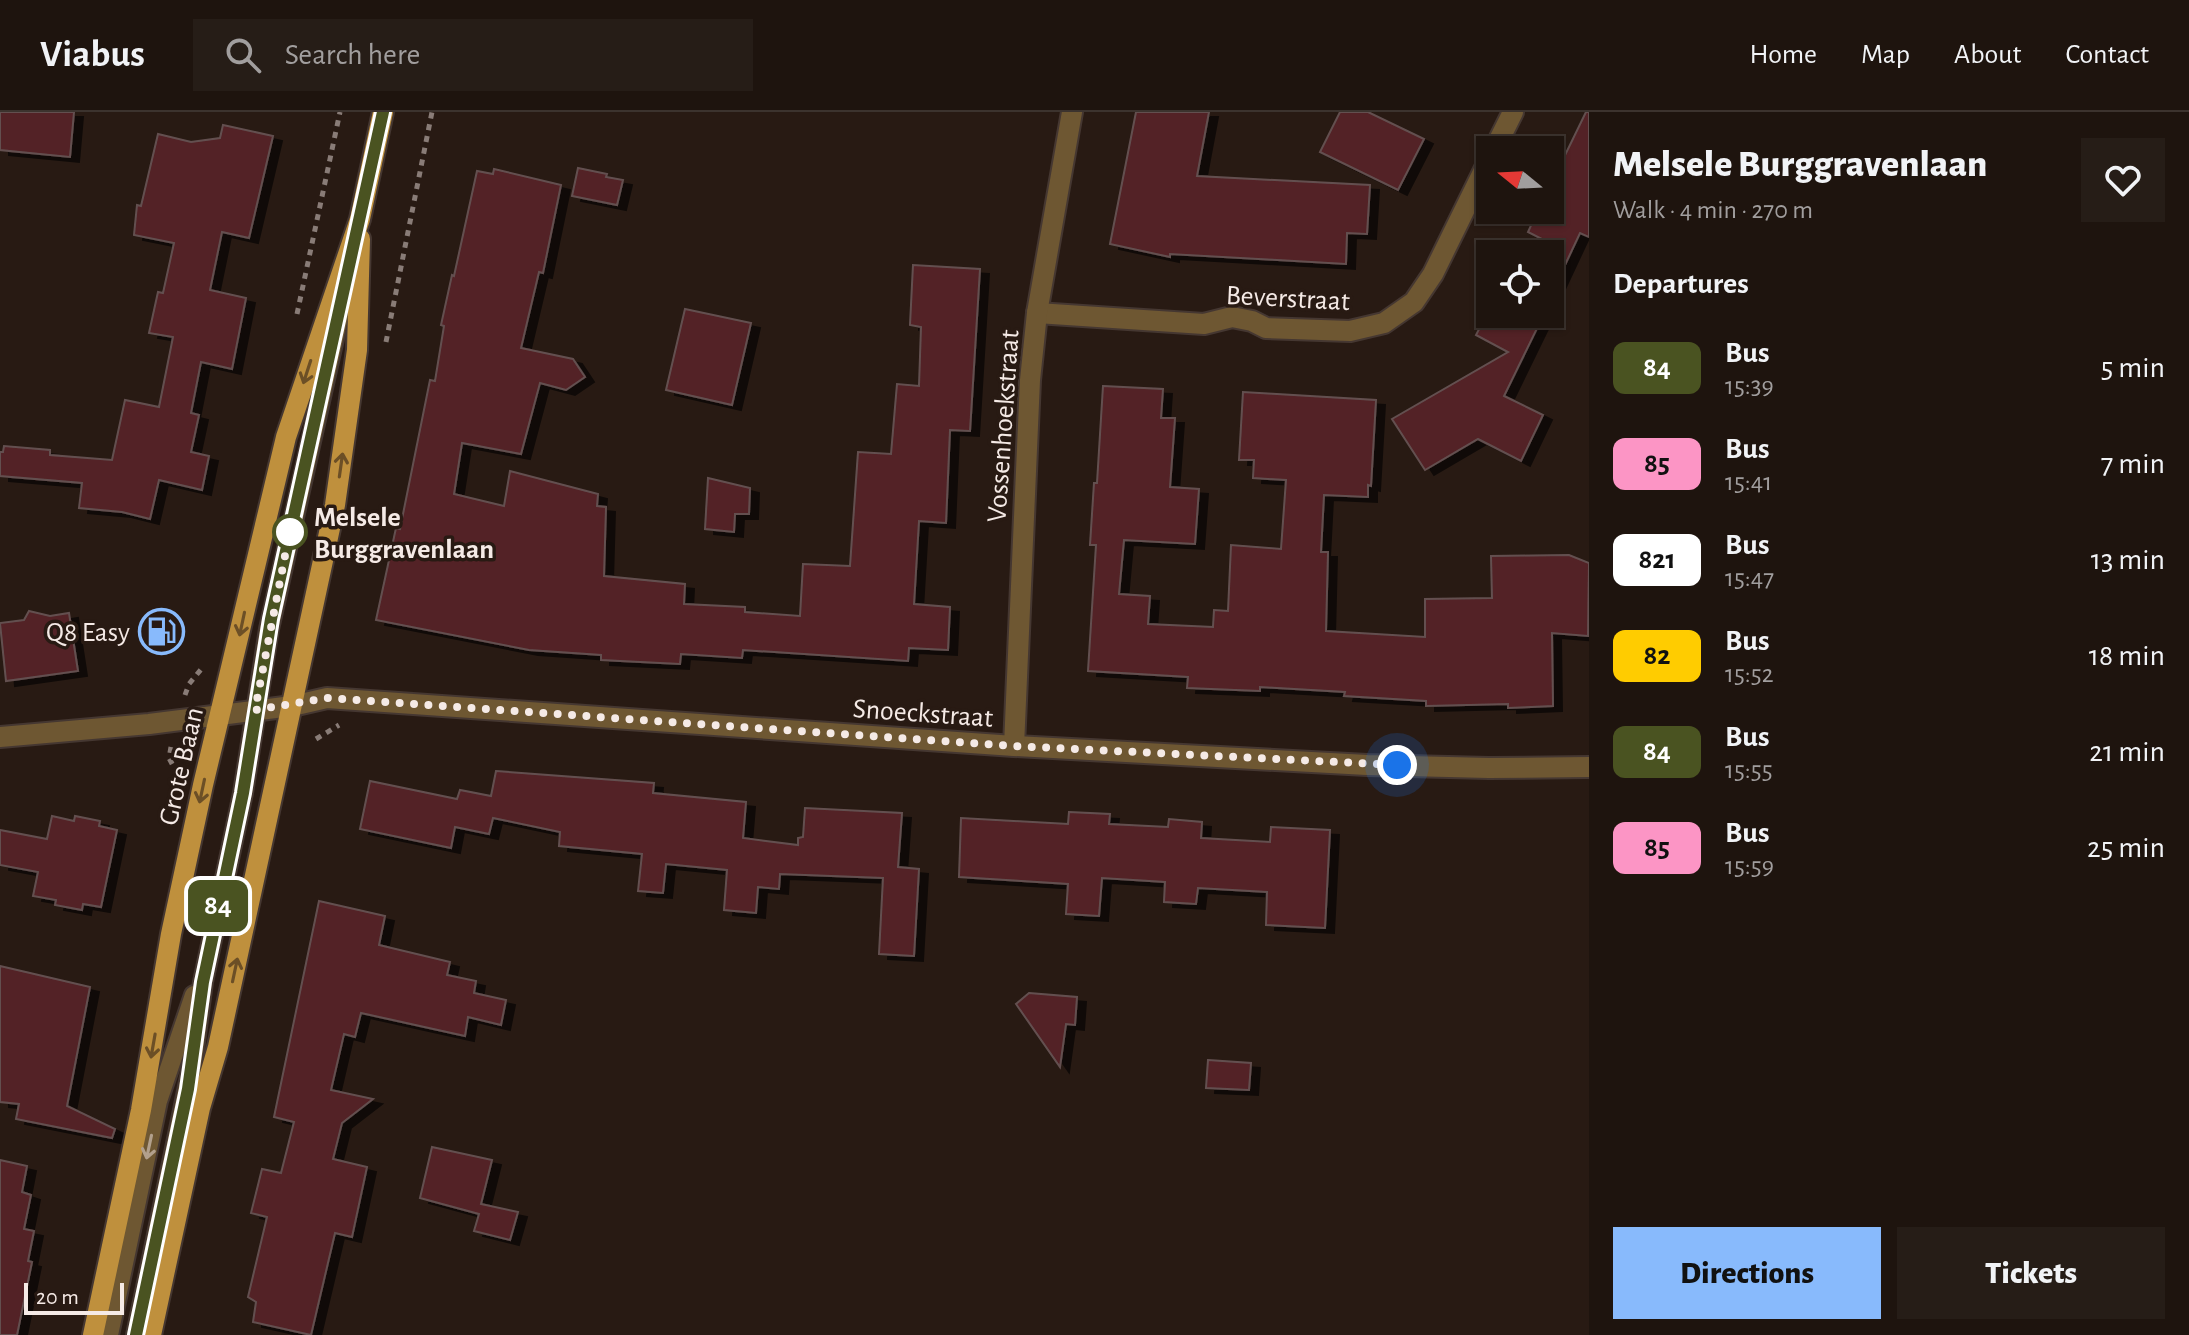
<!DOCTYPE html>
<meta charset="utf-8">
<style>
:root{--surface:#1e140e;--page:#261d17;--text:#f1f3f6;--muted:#a19e9e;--line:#3c332e;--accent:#88bafc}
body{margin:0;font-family:"Alegreya Sans",sans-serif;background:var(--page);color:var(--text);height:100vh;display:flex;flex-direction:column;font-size:30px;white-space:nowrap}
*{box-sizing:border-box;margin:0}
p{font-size:26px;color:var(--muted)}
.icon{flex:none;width:44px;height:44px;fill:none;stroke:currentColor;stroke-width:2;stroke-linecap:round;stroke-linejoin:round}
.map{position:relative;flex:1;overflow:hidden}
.sheet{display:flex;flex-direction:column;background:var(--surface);width:600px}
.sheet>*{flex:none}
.badge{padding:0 16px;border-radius:12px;font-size:28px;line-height:52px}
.needle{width:52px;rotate:288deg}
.tools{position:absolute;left:1476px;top:24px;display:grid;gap:16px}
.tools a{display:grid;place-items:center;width:88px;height:88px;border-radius:0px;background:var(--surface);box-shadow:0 2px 6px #0004,0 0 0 2px var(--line);font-size:40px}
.scale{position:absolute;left:24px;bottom:20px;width:100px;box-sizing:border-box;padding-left:8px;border:4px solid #f5eae6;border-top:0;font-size:22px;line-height:28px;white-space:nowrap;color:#f5eae6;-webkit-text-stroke:6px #281a13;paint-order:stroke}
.you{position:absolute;width:40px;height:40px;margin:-20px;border:6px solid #fff;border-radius:50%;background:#1a73e8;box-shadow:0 0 0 12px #1a73e833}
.map>.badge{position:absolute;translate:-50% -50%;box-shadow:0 0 0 4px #fff}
h2{padding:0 24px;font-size:30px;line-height:72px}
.round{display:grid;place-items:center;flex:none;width:84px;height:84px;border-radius:0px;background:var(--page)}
.summary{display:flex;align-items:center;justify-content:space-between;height:136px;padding:0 24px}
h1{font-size:38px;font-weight:800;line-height:60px}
.action{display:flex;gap:16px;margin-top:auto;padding:16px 24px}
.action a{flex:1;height:92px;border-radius:0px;background:var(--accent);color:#111;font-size:32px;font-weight:800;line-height:92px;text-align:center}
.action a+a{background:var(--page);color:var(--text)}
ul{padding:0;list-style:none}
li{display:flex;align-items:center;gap:24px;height:96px;padding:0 24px}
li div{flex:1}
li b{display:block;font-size:30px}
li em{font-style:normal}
li .badge{min-width:88px;font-weight:700;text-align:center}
header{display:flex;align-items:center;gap:48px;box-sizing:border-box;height:112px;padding:0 40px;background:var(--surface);border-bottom:2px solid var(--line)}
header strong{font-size:38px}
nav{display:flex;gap:44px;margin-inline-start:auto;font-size:28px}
.search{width:560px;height:72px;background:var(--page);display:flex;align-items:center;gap:20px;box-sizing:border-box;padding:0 28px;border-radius:0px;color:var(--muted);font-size:30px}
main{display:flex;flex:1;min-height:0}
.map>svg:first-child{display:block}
.building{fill:#532125;stroke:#635050;stroke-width:2;filter:url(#shadow)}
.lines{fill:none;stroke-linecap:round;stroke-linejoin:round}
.lane-casing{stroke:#453731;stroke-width:22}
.street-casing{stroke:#453731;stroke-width:24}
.primary-casing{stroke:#453731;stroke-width:24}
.path{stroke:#897c77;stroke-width:5;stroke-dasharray:6 6;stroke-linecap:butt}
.lane{stroke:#6e5732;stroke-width:18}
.street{stroke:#6e5732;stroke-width:20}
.primary{stroke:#bf903d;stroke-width:20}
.oneway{stroke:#6c4f26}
.oneway2{stroke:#b2a08c}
.line-casing{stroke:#fff;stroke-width:18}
.line{stroke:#4a5321;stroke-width:12}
.walk{stroke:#f5eae6;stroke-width:8;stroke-dasharray:0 14.4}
.stop-dot{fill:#fff;stroke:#4a5321;stroke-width:4}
.labels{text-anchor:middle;stroke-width:7;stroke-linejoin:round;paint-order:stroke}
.street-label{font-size:28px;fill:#f5eae6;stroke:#281a13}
.stop-label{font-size:28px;font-weight:bold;fill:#f5eae6;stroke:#281a13;text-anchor:start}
.poi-label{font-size:28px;fill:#f5eae6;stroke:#281a13;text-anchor:end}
</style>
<header>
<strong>Viabus</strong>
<div class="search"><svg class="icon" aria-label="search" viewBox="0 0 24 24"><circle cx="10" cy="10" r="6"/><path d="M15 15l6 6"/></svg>Search here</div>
<nav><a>Home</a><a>Map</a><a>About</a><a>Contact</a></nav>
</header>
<main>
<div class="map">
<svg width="1589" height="1223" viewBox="0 0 1589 1223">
<defs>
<filter id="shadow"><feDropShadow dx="9" dy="5" stdDeviation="0" flood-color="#0009"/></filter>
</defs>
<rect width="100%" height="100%" fill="#281a13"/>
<!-- building -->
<g class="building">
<polygon points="0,0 74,0 70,45 0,38"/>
<polygon points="1136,0 1209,0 1197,64 1370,73 1367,122 1347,121 1346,152 1170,142 1170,145 1110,132"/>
<polygon points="1340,0 1368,0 1424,27 1398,78 1320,40"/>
<polygon points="1586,0 1589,0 1589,125 1580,121 1550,185 1550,131 1528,120 1538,98 1550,98 1550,74"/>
<polygon points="223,13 273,24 249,126 222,120 210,178 246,186 232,257 201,250 191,301 199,303 191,340 209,344 202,378 159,368 150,407 122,400 79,396 82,371 0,364 0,340 3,340 4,334 50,338 50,343 112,348 125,288 159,295 173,225 149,221 158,180 163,181 174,131 134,123 137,93 141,94 158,22 191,30 220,26"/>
<polygon points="578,56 607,62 606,65 623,68 617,93 572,84"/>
<polygon points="494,57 561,73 543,161 539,160 521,236 573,247 585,265 566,278 540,271 521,342 462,331 454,382 504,394 510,359 598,382 597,394 606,395 604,464 685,472 684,492 745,495 745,500 800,504 803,452 850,454 858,340 891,342 897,272 919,274 921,215 910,213 913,153 980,157 970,319 950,318 946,411 919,409 914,492 950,495 948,538 909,536 908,549 743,538 742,546 681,542 680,552 601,548 601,543 529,538 376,508 396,416 400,417 430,268 435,269 444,214 441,213 452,163 454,164 477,59 493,62"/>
<polygon points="685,197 751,211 732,293 666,278"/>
<polygon points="1487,202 1544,202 1504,284 1543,303 1521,349 1478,327 1425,358 1392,307 1508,240 1476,223"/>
<polygon points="1103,274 1163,277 1161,306 1175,306 1170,375 1199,377 1195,432 1124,428 1119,482 1150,484 1148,512 1213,515 1214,498 1228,499 1231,433 1281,437 1286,368 1253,366 1254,348 1239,348 1243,280 1376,288 1371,374 1368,373 1368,385 1324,383 1321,440 1328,440 1326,519 1425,525 1425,487 1492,486 1491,444 1569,443 1589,451 1588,524 1552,521 1553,594 1508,596 1508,592 1426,594 1426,589 1344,584 1345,580 1260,575 1260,579 1187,576 1188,565 1088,559 1096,433 1090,433 1094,371 1097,371"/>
<polygon points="708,366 750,376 749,402 735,402 734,420 705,417"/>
<polygon points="29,499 50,504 69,501 78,559 6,569 0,511 24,508"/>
<polygon points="496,659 654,671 653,681 746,690 743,726 798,733 798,726 803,725 805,696 902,701 898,755 919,757 914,844 879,842 883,766 780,762 779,777 758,775 756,801 724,798 727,758 666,752 663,781 638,779 642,742 559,734 560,720 493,706 489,722 455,715 451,736 360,717 370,669 457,687 460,678 491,684"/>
<polygon points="1069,700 1110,702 1109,712 1168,715 1169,707 1202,710 1201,726 1270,730 1271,715 1330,718 1325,816 1266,813 1267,780 1198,776 1196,792 1164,790 1165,770 1102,766 1099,804 1066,802 1068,772 959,765 961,706 1068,712"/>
<polygon points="52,704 74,709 75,704 100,709 99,714 117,718 101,795 83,792 82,798 55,793 56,788 33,784 38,760 0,753 0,718 47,727"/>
<polygon points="319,789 385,804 379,833 450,850 447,863 476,869 474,881 506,888 501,913 468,905 465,924 361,901 355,925 344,922 331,978 373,987 342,1011 333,1047 367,1055 352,1125 335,1121 311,1223 253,1210 256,1190 248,1185 267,1105 251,1101 262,1057 281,1061 294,1010 274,1005"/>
<polygon points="0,854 90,875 67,994 115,1017 112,1026 16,1007 19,992 0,990"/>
<polygon points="1029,881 1077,885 1075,913 1066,912 1060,955 1016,892"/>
<polygon points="1208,948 1251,951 1249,978 1206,976"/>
<polygon points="432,1035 492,1048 481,1092 518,1100 510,1128 474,1119 479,1102 420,1086"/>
<polygon points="0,1048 27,1054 22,1080 31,1083 24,1117 34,1119 28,1149 32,1150 17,1223 0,1223"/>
</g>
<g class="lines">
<defs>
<g id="lane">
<polyline points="109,1223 158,989 194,883"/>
<polyline points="136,1223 191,960 203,870 243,681 269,517 346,173"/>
</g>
<g id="street">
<polyline points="1494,38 1513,0"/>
<polyline points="1037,201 1204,212 1232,205 1252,209 1266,216 1350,219 1384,211 1414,190 1433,162 1490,46"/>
<polyline points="0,625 149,612 292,594 327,586 1014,634 1367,653 1489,656 1589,655"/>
<polyline points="1014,634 1030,268 1037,201 1072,0"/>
</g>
<g id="primary">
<polyline points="93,1223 141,998 171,822 203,673 286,325 360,107 383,0"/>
<polyline points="151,1223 200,996 218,935 335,393 357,238 360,127"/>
</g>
</defs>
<!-- lane casing -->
<use href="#lane" class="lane-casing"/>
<!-- street casing -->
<use href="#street" class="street-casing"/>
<!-- primary casing -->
<use href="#primary" class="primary-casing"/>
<!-- path -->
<g class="path">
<polyline points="297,202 340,0"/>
<polyline points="386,230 432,0"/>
<polyline points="185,583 189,572 203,555"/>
<polyline points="316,627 339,613"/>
<polyline points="171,635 169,646 178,663"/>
</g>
<!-- lane -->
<use href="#lane" class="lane"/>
<!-- street -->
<use href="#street" class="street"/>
<!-- primary -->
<use href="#primary" class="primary"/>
</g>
<!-- one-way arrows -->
<defs><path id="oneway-shaft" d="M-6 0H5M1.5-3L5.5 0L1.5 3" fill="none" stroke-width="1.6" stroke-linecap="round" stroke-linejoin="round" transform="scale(2)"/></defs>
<g class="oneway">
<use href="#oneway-shaft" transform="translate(307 260) rotate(108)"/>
<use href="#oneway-shaft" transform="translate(341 353) rotate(-82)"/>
<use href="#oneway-shaft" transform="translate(242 512) rotate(102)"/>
<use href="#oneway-shaft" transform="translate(202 679) rotate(102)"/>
<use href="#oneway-shaft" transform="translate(235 858) rotate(-78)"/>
<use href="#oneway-shaft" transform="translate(153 934) rotate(100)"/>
</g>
<use class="oneway2" href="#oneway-shaft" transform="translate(149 1035) rotate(102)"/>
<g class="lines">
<defs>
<polyline id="line" points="136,1223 188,977 203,870 243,681 271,507 383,0"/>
</defs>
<!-- line casing -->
<use href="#line" class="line-casing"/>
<!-- line -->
<use href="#line" class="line"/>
<!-- walk -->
<polyline class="walk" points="290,420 290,418 255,598 327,586 1014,634 1397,653"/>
</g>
<!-- icons -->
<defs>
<symbol id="fuel-ring" viewBox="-11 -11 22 22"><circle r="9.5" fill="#281a13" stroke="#88bafc" stroke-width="1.5"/><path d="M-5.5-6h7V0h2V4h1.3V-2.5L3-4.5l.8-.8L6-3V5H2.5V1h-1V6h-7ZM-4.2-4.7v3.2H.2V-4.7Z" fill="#88bafc"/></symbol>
</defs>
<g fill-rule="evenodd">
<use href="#fuel-ring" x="136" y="494" width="51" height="51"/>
</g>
<!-- markers -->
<circle class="stop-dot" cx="290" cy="420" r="16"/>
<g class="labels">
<!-- street labels -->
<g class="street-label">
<text transform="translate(1288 185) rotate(3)" y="10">Beverstraat</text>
<text transform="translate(1002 314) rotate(-86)" y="10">Vossenhoekstraat</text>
<text transform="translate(923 600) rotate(4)" y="10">Snoeckstraat</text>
<text transform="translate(180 654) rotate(-77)" y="10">Grote Baan</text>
</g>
<!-- stop labels -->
<g class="stop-label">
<text x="314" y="414">Melsele<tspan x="314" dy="32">Burggravenlaan</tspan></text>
</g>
<!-- poi labels -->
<g class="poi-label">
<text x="130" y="529">Q8 Easy</text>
</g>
</g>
</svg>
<div class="tools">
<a><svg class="needle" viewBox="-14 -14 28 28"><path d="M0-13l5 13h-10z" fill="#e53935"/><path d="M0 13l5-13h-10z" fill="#a19e9e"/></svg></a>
<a><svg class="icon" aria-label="locate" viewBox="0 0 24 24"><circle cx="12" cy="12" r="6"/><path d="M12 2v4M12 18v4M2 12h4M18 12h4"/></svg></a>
</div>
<div class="scale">20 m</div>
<div class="you" style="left:1397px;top:653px"></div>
<b class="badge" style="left:218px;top:794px;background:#4a5321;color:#fff">84</b>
</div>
<section class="sheet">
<div class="summary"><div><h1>Melsele Burggravenlaan</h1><p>Walk · 4 min · 270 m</p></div><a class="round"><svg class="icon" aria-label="heart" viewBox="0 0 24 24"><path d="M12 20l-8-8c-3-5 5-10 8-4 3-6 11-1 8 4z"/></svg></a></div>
<h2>Departures</h2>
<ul>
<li><span class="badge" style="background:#4a5321;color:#fff">84</span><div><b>Bus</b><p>15:39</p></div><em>5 min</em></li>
<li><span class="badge" style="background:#fc95c5;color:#111">85</span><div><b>Bus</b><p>15:41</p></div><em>7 min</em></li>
<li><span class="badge" style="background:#fff;color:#111">821</span><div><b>Bus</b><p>15:47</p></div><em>13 min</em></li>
<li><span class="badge" style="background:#fc0;color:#111">82</span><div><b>Bus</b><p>15:52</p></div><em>18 min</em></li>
<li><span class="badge" style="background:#4a5321;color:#fff">84</span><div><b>Bus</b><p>15:55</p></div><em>21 min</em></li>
<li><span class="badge" style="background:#fc95c5;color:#111">85</span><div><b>Bus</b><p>15:59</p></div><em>25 min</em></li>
</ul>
<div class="action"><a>Directions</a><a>Tickets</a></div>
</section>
</main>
